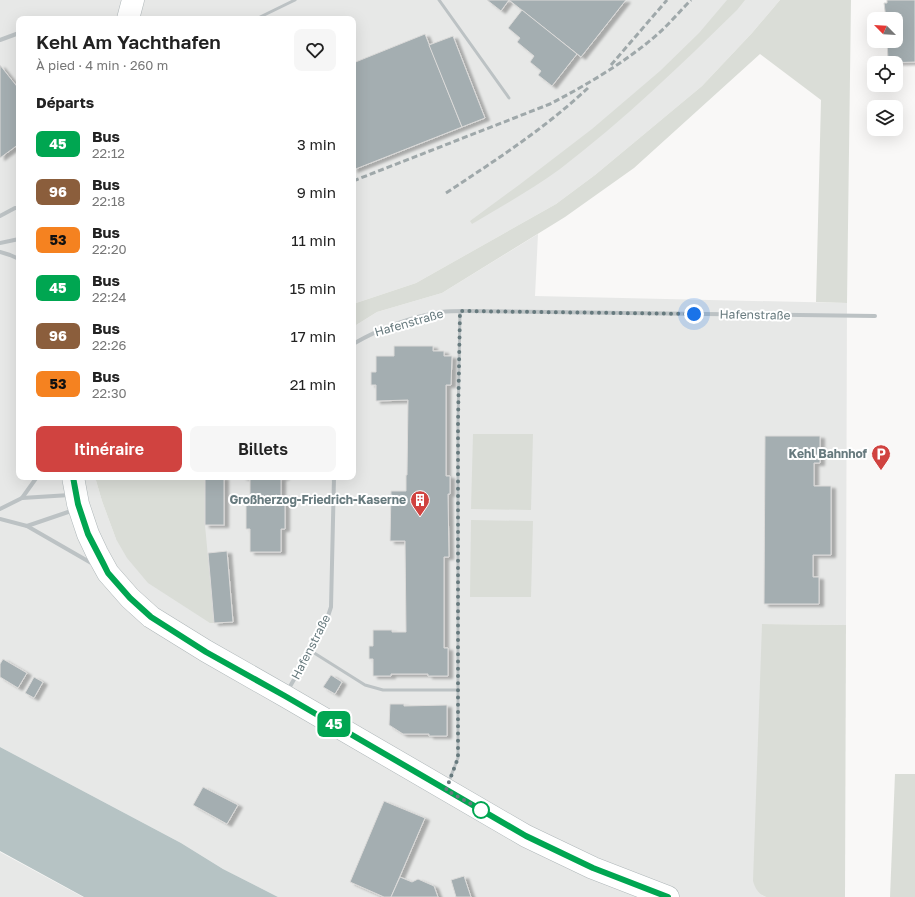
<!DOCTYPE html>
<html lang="fr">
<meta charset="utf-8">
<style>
:root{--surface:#fff;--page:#f6f6f6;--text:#222;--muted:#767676;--accent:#d04340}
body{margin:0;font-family:"Golos Text",sans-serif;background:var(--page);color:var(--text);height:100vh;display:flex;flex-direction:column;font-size:15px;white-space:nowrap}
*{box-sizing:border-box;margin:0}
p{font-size:13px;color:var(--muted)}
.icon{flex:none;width:22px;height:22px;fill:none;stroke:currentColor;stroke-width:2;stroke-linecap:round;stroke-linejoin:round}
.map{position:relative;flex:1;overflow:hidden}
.side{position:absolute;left:16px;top:16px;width:340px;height:464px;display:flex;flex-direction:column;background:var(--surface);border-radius:8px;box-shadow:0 4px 16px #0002}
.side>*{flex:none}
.badge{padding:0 8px;border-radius:6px;font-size:14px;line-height:26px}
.needle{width:26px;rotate:294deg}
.buttons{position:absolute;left:867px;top:12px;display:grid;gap:8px}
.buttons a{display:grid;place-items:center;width:36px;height:36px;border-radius:8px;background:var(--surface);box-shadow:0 4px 16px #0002;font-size:20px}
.you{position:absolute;width:20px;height:20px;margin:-10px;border:3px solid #fff;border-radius:50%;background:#1a73e8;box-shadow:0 0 0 6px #1a73e833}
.map>.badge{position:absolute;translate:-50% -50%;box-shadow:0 0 0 2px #fff}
h2{padding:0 20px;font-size:15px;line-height:36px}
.round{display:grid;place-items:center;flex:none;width:42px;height:42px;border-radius:8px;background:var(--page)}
.head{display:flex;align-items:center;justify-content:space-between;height:68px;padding:0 20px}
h1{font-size:19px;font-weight:600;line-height:30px}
.primary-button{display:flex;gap:8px;margin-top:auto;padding:8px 20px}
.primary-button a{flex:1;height:46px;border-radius:8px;background:var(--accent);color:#fff;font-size:16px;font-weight:600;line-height:46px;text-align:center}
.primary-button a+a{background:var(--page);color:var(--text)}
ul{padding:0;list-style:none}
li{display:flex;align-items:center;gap:12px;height:48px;padding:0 20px}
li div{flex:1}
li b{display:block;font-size:15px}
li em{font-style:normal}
li .badge{min-width:44px;font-weight:700;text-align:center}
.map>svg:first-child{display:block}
.built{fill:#e7e8e7}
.green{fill:#daddd7}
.water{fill:#b6c3c4}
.building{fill:#a4aeb1;stroke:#dbdad9;filter:url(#shadow)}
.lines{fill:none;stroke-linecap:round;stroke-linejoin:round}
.secondary-casing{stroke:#afb7b9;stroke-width:23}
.lane{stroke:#bcc2c4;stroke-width:3}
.street{stroke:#bcc2c4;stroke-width:4}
.secondary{stroke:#fff;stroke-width:22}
.rail{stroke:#9fa8aa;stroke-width:3;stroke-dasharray:6 3;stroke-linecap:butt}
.line-casing{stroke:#fff;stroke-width:9}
.line{stroke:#00a651;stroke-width:6}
.walk{stroke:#677a7e;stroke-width:4;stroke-dasharray:0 7.2}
.stop-dot{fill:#fff;stroke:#00a651;stroke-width:2}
.labels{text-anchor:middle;stroke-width:4;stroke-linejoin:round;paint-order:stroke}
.street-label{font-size:12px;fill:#677a7e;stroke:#fff}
.poi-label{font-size:12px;font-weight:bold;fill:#677a7e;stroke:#fff;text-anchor:end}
</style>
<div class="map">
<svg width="915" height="897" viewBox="0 0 915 897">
<defs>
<filter id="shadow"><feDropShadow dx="4.5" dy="2.5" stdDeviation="1" flood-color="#0004"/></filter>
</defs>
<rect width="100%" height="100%" fill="#f9f8f7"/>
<!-- built -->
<g class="built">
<polygon points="0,0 780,0 752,33 702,86 595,175 556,204 416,283 353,304 353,19 19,19 19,477 95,477 102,501 116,539 205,525 205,477 353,477 353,327 377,312 442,293 538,234 535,296 847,303 846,625 762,624 762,895 766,897 278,897 223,869 181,843 0,747"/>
<polygon points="0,852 83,897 0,897"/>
</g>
<!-- green -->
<g class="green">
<path d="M 727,0 L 745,0 L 737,10 C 681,65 624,120 560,169 C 533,189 502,206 472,224 L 470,221 L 519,185 L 592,129 L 660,71 L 699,33 Z"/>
<polygon points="780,0 851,0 847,303 816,302 821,100 760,54 634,168 565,217 442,293 377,312 353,327 353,304 416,283 556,204 595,175 702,86 752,33"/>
<polygon points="473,434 533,434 531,510 471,509"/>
<polygon points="95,477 205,477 205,525 214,623 210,623 148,583 127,558 116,539 102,501"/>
<polygon points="471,520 533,521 531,597 470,597"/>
<path d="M 762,624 L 846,625 L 845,897 L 766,897 C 758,894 755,888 753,881 Z"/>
<polygon points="895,774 915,774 915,897 890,897"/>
</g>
<!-- water -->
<polygon class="water" points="0,747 181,843 223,869 278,897 84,897 0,851"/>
<!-- building -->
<g class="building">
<polygon points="487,0 509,0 501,11"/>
<polygon points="509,0 626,0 581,57"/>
<polygon points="887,0 915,0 915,62 886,63 886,59 888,59 887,41 896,41 896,19 886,19 884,3 887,3"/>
<polygon points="522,10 577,54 552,86 538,75 541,71 530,62 534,56 517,42 520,38 508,28"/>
<polygon points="425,34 462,127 353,170 353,63"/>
<polygon points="453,36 485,118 462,127 429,45"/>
<polygon points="0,65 19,89 19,144 0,158"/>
<polygon points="394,346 433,346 433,351 444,351 444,356 452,356 451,385 446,385 446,476 450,476 450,494 448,494 449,557 444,557 444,648 448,648 448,676 428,676 428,674 391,674 391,676 373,676 373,659 369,659 369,646 373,646 373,630 392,630 392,632 406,632 405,541 390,541 391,491 406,491 406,475 407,475 408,400 376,401 376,385 371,385 371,372 376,372 376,356 394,356"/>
<polygon points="765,436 820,436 820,463 814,463 814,486 831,486 831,555 813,555 813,577 819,577 819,604 764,604"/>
<rect x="205" y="477" width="19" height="48"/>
<polygon points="242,477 285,477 281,478 281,499 285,499 285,529 281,529 281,552 250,552 250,529 246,529 246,498 250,498 250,478"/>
<polygon points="227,551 233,622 214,623 208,553"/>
<polygon points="3,659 27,673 18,688 0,677 0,664"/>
<polygon points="331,675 342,682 335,694 323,687"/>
<polygon points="34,677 43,682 34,698 25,693"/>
<polygon points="390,704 404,704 404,706 447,705 447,736 429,736 429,734 403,734 389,725"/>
<polygon points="203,787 238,805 227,824 193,805"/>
<polygon points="384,801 425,818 391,897 384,897 350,882"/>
<polygon points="464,876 471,897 456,897 451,880"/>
<polygon points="400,877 412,882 418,879 434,886 438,897 391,897"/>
</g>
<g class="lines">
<defs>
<g id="secondary">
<polyline points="128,19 133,0"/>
<polyline points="73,477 78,504 88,534 97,553 108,573 130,598 151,617 206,651 285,696 526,836 593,868 668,897"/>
</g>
</defs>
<!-- secondary casing -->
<use href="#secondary" class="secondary-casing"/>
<!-- lane -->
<g class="lane">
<polyline points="439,0 509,98"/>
<polyline points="256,19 295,0"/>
<polyline points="311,651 365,685 383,690 458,690"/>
<polyline points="449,781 458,758 458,423 460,311"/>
</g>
<!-- street -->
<g class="street">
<polyline points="0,40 19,33"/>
<polyline points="0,216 15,208 19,208"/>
<polyline points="0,243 19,239"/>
<polyline points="0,252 10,255 19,259"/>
<path d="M 353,344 C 379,329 411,317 441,312 C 449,311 457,311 466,311 L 875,316"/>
<polyline points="22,498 37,477"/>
<polyline points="0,509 22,498 70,495"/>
<polyline points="0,519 27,526 74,510"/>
<polyline points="27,526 93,564"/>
<polyline points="288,690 325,625 331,607 334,477"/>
</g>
<!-- secondary -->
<use href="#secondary" class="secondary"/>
<!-- rail -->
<g class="rail">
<polyline points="611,65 667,0"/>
<path d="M 353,181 L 550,104 C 588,84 626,62 659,33 C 670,23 680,11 691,0"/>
<path d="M 446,193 C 496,160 544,129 588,88"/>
</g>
</g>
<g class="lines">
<defs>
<polyline id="line" points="73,477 78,504 88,534 103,563 108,573 130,598 151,617 206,652 285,696 526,836 593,868 668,897"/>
</defs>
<!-- line casing -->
<use href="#line" class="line-casing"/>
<!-- line -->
<use href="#line" class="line"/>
<!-- walk -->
<polyline class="walk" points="481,810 482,810 446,790 458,758 458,423 460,311 694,314"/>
</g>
<!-- icons -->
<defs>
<symbol id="parking-pin" viewBox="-11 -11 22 30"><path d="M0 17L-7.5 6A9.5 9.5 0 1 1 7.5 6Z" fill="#d04340" stroke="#fff"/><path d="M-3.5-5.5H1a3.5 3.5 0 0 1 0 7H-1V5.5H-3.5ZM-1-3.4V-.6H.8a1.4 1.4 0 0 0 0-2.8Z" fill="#fff"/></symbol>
<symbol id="building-pin" viewBox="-11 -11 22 30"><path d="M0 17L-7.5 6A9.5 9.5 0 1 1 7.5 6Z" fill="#d04340" stroke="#fff"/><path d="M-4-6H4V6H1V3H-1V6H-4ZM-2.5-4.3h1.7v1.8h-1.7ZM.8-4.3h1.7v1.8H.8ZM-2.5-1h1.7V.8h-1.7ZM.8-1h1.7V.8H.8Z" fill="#fff"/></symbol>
</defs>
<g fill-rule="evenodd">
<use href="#parking-pin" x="870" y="443" width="22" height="30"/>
<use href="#building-pin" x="409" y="489" width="22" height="30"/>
</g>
<!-- markers -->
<circle class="stop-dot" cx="481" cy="810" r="8"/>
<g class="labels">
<!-- street labels -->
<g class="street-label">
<text transform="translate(755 315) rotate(1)" y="4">Hafenstraße</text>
<text transform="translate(409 323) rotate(-16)" y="4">Hafenstraße</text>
<text transform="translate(311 647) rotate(-63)" y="4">Hafenstraße</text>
</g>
<!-- poi labels -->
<g class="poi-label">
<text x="867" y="458">Kehl Bahnhof</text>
<text x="406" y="504">Großherzog-Friedrich-Kaserne</text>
</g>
</g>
</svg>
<div class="buttons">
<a><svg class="needle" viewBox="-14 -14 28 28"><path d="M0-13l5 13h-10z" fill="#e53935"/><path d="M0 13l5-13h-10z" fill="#767676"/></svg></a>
<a><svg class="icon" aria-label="locate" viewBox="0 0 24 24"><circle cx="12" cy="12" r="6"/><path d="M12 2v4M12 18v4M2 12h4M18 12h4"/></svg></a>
<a><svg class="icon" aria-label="layers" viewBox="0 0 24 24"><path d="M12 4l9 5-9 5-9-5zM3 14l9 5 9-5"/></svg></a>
</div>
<div class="you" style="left:694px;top:314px"></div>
<b class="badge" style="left:334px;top:724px;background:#00a651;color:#fff">45</b>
<section class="side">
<div class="head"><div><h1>Kehl Am Yachthafen</h1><p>À pied · 4 min · 260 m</p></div><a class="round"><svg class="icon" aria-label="heart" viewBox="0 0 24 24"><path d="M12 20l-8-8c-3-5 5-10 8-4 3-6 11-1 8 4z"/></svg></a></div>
<h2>Départs</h2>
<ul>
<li><span class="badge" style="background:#00a651;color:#fff">45</span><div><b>Bus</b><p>22:12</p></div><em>3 min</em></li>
<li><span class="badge" style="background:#8b5e3c;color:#fff">96</span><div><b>Bus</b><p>22:18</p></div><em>9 min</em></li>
<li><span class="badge" style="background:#f58220;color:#111">53</span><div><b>Bus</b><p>22:20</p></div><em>11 min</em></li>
<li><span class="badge" style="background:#00a651;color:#fff">45</span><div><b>Bus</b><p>22:24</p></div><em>15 min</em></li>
<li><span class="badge" style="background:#8b5e3c;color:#fff">96</span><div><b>Bus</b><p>22:26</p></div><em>17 min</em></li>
<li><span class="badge" style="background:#f58220;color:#111">53</span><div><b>Bus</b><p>22:30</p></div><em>21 min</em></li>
</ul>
<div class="primary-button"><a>Itinéraire</a><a>Billets</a></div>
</section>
</div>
